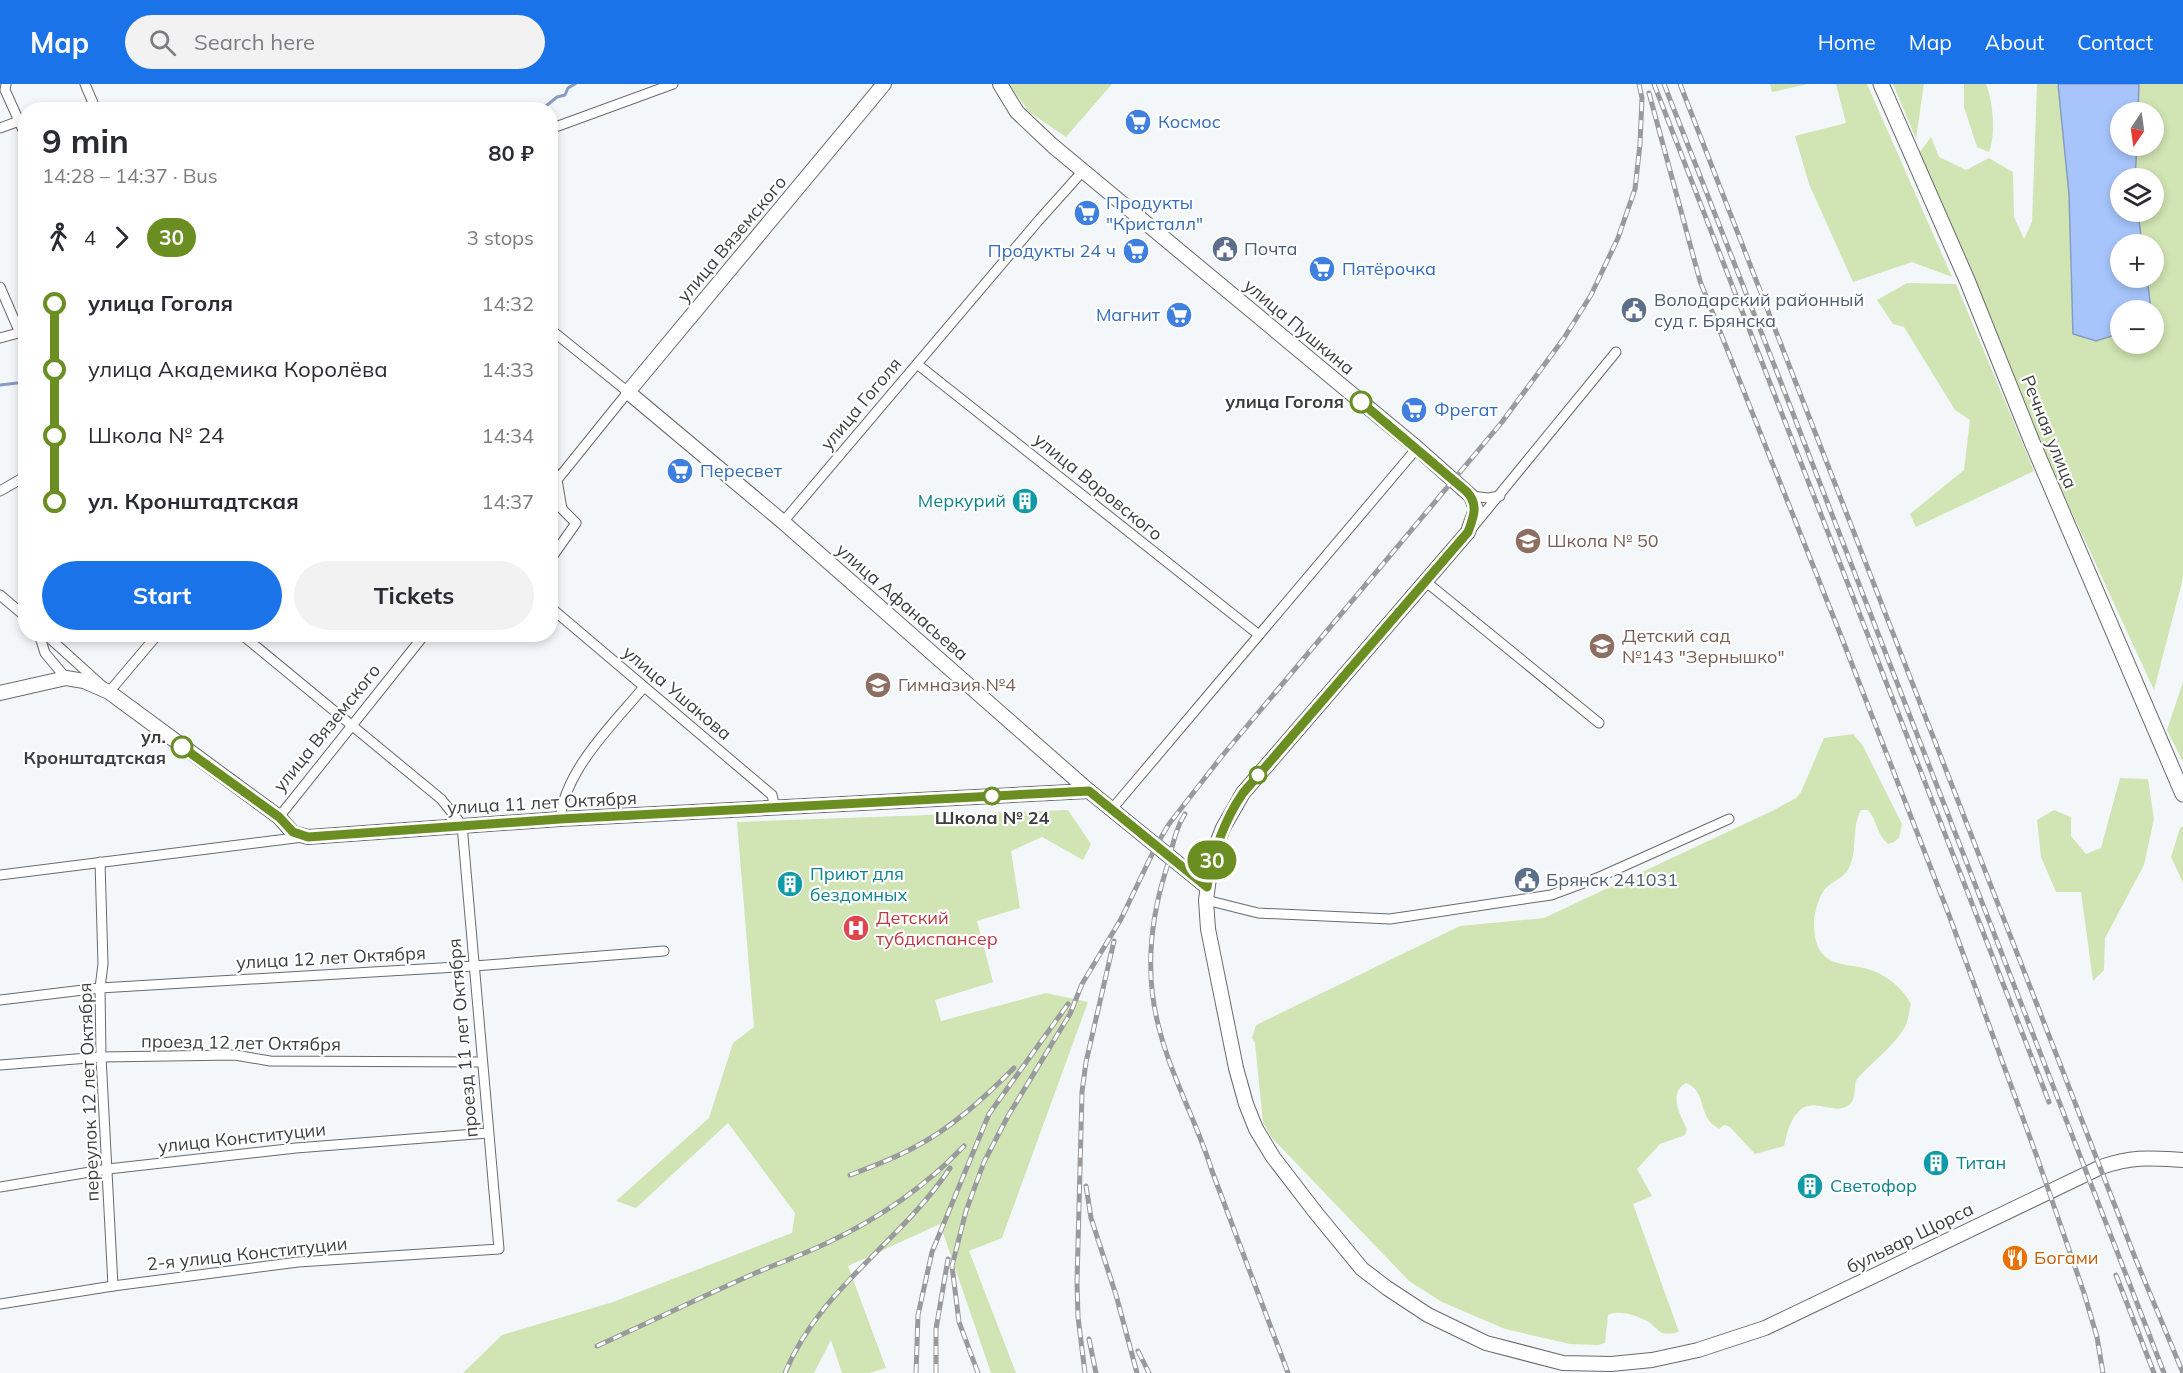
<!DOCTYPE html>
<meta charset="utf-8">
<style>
:root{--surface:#fff;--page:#f2f2f3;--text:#2b2b33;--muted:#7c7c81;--accent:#1a73e8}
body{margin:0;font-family:Mulish,sans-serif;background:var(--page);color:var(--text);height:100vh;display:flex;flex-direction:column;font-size:22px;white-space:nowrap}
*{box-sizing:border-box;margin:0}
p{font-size:20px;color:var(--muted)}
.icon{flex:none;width:33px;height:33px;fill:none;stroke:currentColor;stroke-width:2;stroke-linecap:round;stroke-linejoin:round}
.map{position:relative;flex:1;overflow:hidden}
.details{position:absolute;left:18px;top:18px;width:540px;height:540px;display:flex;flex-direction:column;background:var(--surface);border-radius:24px;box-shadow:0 3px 9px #0003}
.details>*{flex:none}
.badge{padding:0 12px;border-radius:20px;font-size:21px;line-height:39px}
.needle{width:39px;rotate:193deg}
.buttons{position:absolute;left:2110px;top:18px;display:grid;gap:12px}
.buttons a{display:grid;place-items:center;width:54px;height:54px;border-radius:50%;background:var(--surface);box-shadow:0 3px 9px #0003;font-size:30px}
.map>.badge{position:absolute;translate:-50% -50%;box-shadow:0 0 0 3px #fff}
.legs{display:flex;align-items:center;gap:9px;height:66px;padding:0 24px;font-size:20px}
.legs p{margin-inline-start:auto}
.summary{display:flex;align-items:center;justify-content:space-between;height:102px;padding:0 24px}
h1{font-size:33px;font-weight:700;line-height:45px}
.cta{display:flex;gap:12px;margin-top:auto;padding:12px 24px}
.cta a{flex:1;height:69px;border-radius:36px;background:var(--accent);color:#fff;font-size:24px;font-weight:700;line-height:69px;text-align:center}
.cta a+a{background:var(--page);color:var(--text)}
ul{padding:0 24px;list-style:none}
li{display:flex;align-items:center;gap:21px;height:66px;font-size:22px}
li i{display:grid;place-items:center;width:9px;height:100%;margin:0 8px;background:currentColor}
li i::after{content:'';width:15px;height:15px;margin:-8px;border:4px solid;border-radius:50%;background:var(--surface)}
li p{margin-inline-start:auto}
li:first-child i{background:linear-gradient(#0000 50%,currentColor 0)}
li:last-child i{background:linear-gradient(currentColor 50%,#0000 0)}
header{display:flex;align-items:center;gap:36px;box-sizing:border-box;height:84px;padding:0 30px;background:var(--accent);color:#fff}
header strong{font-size:28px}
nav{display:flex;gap:33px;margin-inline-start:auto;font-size:21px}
.search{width:420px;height:54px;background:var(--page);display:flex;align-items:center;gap:15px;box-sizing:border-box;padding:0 21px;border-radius:33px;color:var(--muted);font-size:22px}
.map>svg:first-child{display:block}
.green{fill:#d1e4b3}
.water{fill:#a7c5fb;stroke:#879cc2;stroke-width:1.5}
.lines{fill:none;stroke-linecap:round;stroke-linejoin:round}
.stream{stroke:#879cc2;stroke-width:3}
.street-casing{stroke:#686a6d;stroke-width:11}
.secondary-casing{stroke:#686a6d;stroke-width:16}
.primary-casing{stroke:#686a6d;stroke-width:17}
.street{stroke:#fff;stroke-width:9}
.secondary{stroke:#fff;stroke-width:14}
.primary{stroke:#fff;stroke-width:15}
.rail-casing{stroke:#989a9c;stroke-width:5}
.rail{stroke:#fff;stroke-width:3;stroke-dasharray:9;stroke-linecap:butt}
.line-1-casing{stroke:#fff;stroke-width:14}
.line-1{stroke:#6b8e23;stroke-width:9}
.stop-1-dot{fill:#fff;stroke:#6b8e23;stroke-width:3}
.labels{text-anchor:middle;stroke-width:4.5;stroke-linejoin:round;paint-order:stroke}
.shop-label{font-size:18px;fill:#366cbe;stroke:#fff;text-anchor:start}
.street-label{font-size:18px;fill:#3c3d3e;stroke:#fff}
.service-label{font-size:18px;fill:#4e5e75;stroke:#fff;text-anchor:start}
.stop-label{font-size:18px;font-weight:bold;fill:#3c3d3e;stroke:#fff;text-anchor:end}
.culture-label{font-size:18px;fill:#0d838f;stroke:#fff;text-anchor:start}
.education-label{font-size:18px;fill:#785e54;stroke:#fff;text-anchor:start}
.health-label{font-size:18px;fill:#be3a42;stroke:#fff;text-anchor:start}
.food-label{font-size:18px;fill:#c56008;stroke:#fff;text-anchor:start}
</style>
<header>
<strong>Map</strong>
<div class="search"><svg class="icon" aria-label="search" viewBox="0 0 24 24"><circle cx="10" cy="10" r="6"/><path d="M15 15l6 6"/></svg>Search here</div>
<nav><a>Home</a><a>Map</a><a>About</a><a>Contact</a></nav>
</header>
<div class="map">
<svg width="2183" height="1289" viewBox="0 0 2183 1289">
<rect width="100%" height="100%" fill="#f4f7f9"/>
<!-- green -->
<g class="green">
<polygon points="1009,0 1112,0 1066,53 1029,28"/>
<polygon points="1770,0 1808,0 1772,8"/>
<polygon points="1836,0 1867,0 1952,193 1912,178 1853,198 1809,100 1795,52 1846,39"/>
<polygon points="1893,0 1924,0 1916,55"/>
<path d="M 1964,0 L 1986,0 C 1993,17 1996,51 1989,68 L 1977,63 L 1964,23 Z"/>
<polygon points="2037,0 2058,0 2069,110 2071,206 2096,257 2121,249 2121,260 2154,260 2154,226 2149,226 2151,225 2147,194 2154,194 2154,160 2142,160 2138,128 2154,128 2154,94 2135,94 2137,62 2154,62 2154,28 2138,28 2139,0 2183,0 2183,494 2154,606 2039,357 1916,73 1931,53 1939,73 1966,86 1989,74 2013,88 2014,133 2024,155 2032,138"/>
<polygon points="1907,199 1956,200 2034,387 1916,443 1910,430 1964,386 1970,336 1955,326 1904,243 1893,240 1877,216"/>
<polygon points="2183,598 2183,678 2167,646"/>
<path d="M 1853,650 L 1863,662 L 1902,740 L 1899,754 L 1894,758 L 1888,760 C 1877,751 1877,736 1868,726 L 1861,726 C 1851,744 1858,766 1849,784 C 1844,794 1832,797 1825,805 C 1821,810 1817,820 1816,826 C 1813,835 1814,844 1815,853 C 1821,886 1851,878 1874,887 C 1890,894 1903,905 1911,920 C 1909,927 1908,937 1905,943 C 1893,963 1873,977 1858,994 C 1852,1001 1858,1013 1850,1020 C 1832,1036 1808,1003 1791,1039 C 1787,1046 1786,1055 1784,1062 L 1755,1070 L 1730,1043 L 1724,1041 L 1719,1045 C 1715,1042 1710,1039 1708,1035 C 1700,1022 1703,1006 1686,999 C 1668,1009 1680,1031 1687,1045 L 1685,1051 L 1660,1060 L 1637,1085 L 1652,1112 L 1633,1120 L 1679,1248 C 1673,1249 1665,1251 1660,1248 C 1656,1245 1653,1241 1649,1238 C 1639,1232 1619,1225 1608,1231 L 1605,1259 L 1598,1261 L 1570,1260 L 1505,1245 L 1442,1218 L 1409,1197 L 1272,1054 L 1263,1039 L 1255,959 L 1252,954 L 1256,941 L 1460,842 L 1544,834 L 1772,727 L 1796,714 L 1801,708 L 1824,654 Z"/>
<polygon points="2120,694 2148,695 2154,735 2144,781 2105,854 2104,886 2093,897 2081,808 2056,808 2041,773 2037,736 2054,726 2071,733 2071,752 2086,770 2101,764"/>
<polygon points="1068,726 1091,760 1083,776 1042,753 1011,767 1020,824 977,837 993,898 935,916 941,937 1046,909 1088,918 1002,1154 969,1167 1016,1289 991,1289 940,1140 848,1182 886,1284 869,1289 842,1289 831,1256 814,1289 463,1289 502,1251 613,1218 792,1149 795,1129 728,1039 636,1124 616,1117 709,1034 733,959 754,943 737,738"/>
<polygon points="2183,742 2183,799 2171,773 2180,744"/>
</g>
<!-- water -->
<polygon class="water" points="2058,0 2139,0 2138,28 2121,28 2121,62 2137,62 2135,94 2121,94 2121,128 2138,128 2142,160 2121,160 2121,194 2147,194 2151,225 2149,226 2121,226 2121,249 2096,257 2073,250 2069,110"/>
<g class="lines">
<!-- stream -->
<g class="stream">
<polyline points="541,26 557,13 565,11 568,4 575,0"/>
<polyline points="0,301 26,298"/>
</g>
<defs>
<g id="street">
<polyline points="6,0 5,6 19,37"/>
<polyline points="85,0 96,26"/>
<polyline points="0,44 19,37 26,53"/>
<polyline points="550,45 673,0"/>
<polyline points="0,203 20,249"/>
<polyline points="550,245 628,308 557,396 550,378"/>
<polyline points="0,254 26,247"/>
<polyline points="917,280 1259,551"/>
<polyline points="0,407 26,392"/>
<polyline points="1471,412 1488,414 1500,412"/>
<polyline points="783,438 1039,136 1082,88"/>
<polyline points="1472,444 1616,268"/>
<polyline points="550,476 576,439 562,425 557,396"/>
<polyline points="1425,497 1599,639"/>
<polyline points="0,511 26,533"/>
<polyline points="550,523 772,711 775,724"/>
<polyline points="39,550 45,569 66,594"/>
<polyline points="45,550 109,608 158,550"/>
<polyline points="1112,725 1417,364"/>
<polyline points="279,733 425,550"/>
<path d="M 560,735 C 565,686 613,640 644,603"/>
<polyline points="100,778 103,880 100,904 101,973 113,1202"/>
<polyline points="0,791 303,753"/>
<polyline points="1206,816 1258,829 1390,835 1551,811 1597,794 1729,735"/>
<polyline points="0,916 100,904 474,882 664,867"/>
<polyline points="0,981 101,973 235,971 270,977 482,978"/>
<polyline points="0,1103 108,1085 296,1064 488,1049"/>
<polyline points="0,1220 113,1202 298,1178 499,1165 462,741 441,715 241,550"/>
</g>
<g id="secondary">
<polyline points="884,0 628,308 783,438 1089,707 1207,803"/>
<path d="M 1000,0 L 1017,28 L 1053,62 L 1417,364 L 1471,412 L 1476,425 L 1468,448 L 1243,709 L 1223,744 L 1212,772 L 1206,816 L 1208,845 L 1236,984 L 1246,1020 L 1256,1045 L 1273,1073 L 1316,1129 L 1362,1185 L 1387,1204 L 1428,1231 L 1486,1259 L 1563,1279 L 1611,1280 L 1652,1276 L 1698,1266 L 1765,1244 L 2101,1083 C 2134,1072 2149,1074 2183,1076"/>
<polyline points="0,609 66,594 84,597 109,608 279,733 293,749 308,753 560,735 1089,707"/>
</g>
<polyline id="primary" points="1881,0 1967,196 2032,358 2183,710"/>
</defs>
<!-- street casing -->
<use href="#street" class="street-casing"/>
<!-- secondary casing -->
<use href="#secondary" class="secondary-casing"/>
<!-- primary casing -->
<use href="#primary" class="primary-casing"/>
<!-- street -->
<use href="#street" class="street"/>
<!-- secondary -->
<use href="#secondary" class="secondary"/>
<!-- primary -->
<use href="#primary" class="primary"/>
<defs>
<g id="rail">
<polyline points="1654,0 2049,1018"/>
<polyline points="1664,0 1780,296 2164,1289"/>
<polyline points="1680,0 2136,1176 2183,1289"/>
<polyline points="1649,9 1700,197 1843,557 1949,831 2037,1073 2084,1209 2097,1253 2103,1289"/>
<path d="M 1185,730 C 1174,747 1172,767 1166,786 C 1150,837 1145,888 1158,940 C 1170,991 1197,1038 1212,1087 L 1288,1289"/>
<path d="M 850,1091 C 871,1083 893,1075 913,1064 C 952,1044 984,1014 1014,984"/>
<polyline points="1086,1102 1091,1134 1116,1211 1137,1289"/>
<polyline points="2116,1191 2154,1289"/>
<polyline points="1089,1255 1096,1289"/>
<path d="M 597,1262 C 648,1239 699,1214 751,1191 C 776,1180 802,1171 827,1159 C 878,1135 925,1103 964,1062"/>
<polyline points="1138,1267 1149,1289"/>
<path d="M 785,1289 C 819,1205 901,1158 950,1084"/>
<polyline points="916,1289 918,1231 932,1168 989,1030 1068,920"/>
<polyline points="936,1289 936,1245 948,1175"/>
<polyline points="978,1289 959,1238 952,1182 966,1127 984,1078 1008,1032 1070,930 1082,900 1121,835 1156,762 1169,740 1222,672 1502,338 1564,254 1591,211 1618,154 1635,105 1640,60 1642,14 1639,0"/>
<polyline points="1085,1289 1078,1233 1077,1199 1082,1008 1086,978 1114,857"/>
</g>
</defs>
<!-- rail casing -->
<use href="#rail" class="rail-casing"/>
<!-- rail -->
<use href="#rail" class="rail"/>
</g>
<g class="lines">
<defs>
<path id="line-1" d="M 182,663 L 279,733 L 293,748 L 308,753 L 560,735 L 1089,707 L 1207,803 C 1213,768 1223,738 1243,709 L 1468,448 C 1474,432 1479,420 1466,407 L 1361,318"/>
</defs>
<!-- line-1 casing -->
<use href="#line-1" class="line-1-casing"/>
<!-- line-1 -->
<use href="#line-1" class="line-1"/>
</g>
<!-- icons -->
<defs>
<symbol id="supermarket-disc" viewBox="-11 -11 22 22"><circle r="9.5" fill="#3f7fe0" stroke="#fff"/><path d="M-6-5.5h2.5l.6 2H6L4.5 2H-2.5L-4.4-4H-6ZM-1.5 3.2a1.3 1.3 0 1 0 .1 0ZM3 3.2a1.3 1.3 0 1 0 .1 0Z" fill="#fff"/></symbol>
<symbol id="civic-disc" viewBox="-11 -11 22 22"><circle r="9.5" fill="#5c6f8a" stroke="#fff"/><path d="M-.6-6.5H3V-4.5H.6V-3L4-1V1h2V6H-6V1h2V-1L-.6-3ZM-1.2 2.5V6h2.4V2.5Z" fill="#fff"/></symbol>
<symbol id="building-disc" viewBox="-11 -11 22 22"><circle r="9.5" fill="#0f9aa8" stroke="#fff"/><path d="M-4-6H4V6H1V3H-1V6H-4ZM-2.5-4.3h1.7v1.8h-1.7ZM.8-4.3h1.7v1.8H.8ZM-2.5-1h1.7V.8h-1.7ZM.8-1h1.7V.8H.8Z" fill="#fff"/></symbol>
<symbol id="school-disc" viewBox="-11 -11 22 22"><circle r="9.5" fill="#8d6e63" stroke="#fff"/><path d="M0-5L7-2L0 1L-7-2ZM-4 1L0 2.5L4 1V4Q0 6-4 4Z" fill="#fff"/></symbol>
<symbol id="hospital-disc" viewBox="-11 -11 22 22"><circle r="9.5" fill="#e0444e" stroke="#fff"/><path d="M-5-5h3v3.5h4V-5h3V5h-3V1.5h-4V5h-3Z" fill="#fff"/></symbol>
<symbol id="restaurant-disc" viewBox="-11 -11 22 22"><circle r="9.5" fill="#e8710a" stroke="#fff"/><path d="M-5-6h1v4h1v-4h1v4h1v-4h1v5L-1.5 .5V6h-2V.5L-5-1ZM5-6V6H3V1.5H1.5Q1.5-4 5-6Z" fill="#fff"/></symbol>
</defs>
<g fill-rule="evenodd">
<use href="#supermarket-disc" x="1123" y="23" width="30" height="30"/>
<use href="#supermarket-disc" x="1072" y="114" width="30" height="30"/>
<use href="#civic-disc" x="1210" y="150" width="30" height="30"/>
<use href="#supermarket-disc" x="1121" y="152" width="30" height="30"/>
<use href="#supermarket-disc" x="1307" y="170" width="30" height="30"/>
<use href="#civic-disc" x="1619" y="211" width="30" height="30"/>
<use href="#supermarket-disc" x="1164" y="216" width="30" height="30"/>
<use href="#supermarket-disc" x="1399" y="311" width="30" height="30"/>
<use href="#supermarket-disc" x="665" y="372" width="30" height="30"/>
<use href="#building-disc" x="1010" y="402" width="30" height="30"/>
<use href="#school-disc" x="1513" y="442" width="30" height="30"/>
<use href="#school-disc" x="1587" y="547" width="30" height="30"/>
<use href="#school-disc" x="863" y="586" width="30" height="30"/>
<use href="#civic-disc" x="1512" y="781" width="30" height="30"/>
<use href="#building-disc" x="775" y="785" width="30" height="30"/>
<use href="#hospital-disc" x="841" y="829" width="30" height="30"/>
<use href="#building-disc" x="1921" y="1064" width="30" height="30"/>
<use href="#building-disc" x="1795" y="1087" width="30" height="30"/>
<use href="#restaurant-disc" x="2000" y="1159" width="30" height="30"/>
</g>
<!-- markers -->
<g class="stop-1-dot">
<circle cx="1361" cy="318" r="10"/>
<circle cx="182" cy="663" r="10"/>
<circle cx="1258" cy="691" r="8"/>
<circle cx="992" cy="712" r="8"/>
</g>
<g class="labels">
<!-- shop labels -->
<g class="shop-label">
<text x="1158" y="44">Космос</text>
<text x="1106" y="125">Продукты<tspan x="1106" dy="21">"Кристалл"</tspan></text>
<text x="1116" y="173" text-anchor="end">Продукты 24 ч</text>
<text x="1342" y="191">Пятёрочка</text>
<text x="1160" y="237" text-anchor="end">Магнит</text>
<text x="1434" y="332">Фрегат</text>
<text x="700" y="393">Пересвет</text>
</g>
<!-- street labels -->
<g class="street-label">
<text transform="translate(732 155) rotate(-50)" y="6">улица Вяземского</text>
<text transform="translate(1299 243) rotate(40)" y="6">улица Пушкина</text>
<text transform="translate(861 320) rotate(-50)" y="6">улица Гоголя</text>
<text transform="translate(2049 348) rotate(68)" y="6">Речная улица</text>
<text transform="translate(1098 403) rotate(39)" y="6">улица Воровского</text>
<text transform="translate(902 518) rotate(41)" y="6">улица Афанасьева</text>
<text transform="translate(677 609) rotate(40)" y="6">улица Ушакова</text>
<text transform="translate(327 644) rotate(-51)" y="6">улица Вяземского</text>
<text transform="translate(542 719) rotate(-3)" y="6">улица 11 лет Октября</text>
<text transform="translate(331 874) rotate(-3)" y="6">улица 12 лет Октября</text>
<text transform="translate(463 954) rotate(-95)" y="6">проезд 11 лет Октября</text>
<text transform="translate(241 959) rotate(1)" y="6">проезд 12 лет Октября</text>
<text transform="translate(89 1008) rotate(-92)" y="6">переулок 12 лет Октября</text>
<text transform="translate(242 1054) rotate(-6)" y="6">улица Конституции</text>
<text transform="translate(1910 1154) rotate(-26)" y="6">бульвар Щорса</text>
<text transform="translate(247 1170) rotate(-6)" y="6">2-я улица Конституции</text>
</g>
<!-- service labels -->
<g class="service-label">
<text x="1244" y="171">Почта</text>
<text x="1654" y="222">Володарский районный<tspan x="1654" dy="21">суд г. Брянска</tspan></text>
<text x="1546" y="802">Брянск 241031</text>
</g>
<!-- stop labels -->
<g class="stop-label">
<text x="1344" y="324">улица Гоголя</text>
<text x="166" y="659">ул.<tspan x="166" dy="21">Кронштадтская</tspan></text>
<text x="992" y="740" text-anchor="middle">Школа № 24</text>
</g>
<!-- culture labels -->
<g class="culture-label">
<text x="1006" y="423" text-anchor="end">Меркурий</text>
<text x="810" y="796">Приют для<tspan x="810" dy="21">бездомных</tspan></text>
<text x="1956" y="1085">Титан</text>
<text x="1830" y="1108">Светофор</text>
</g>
<!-- education labels -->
<g class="education-label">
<text x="1547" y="463">Школа № 50</text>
<text x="1622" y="558">Детский сад<tspan x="1622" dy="21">№143 "Зернышко"</tspan></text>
<text x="898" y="607">Гимназия №4</text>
</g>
<!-- health labels -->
<g class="health-label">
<text x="876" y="840">Детский<tspan x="876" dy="21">тубдиспансер</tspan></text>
</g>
<!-- food labels -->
<g class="food-label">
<text x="2034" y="1180">Богами</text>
</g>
</g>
</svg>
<div class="buttons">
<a><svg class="needle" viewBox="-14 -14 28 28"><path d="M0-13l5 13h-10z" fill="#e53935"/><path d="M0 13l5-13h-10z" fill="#7c7c81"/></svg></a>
<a><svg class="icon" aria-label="layers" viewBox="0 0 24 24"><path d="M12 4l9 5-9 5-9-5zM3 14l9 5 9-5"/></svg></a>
<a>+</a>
<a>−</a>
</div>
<b class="badge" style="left:1212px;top:776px;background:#6b8e23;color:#fff">30</b>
<section class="details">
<div class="summary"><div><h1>9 min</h1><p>14:28 – 14:37 · Bus</p></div><b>80 ₽</b></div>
<div class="legs"><svg class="icon" aria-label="walk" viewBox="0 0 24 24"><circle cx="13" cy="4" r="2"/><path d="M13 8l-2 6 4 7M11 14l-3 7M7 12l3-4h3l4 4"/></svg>4<svg class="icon" aria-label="forward" viewBox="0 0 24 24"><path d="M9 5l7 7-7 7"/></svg><b class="badge" style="background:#6b8e23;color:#fff">30</b><p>3 stops</p></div>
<ul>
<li><i style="color:#6b8e23"></i><b>улица Гоголя</b><p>14:32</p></li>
<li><i style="color:#6b8e23"></i><span>улица Академика Королёва</span><p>14:33</p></li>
<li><i style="color:#6b8e23"></i><span>Школа № 24</span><p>14:34</p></li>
<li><i style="color:#6b8e23"></i><b>ул. Кронштадтская</b><p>14:37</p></li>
</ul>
<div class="cta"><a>Start</a><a>Tickets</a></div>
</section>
</div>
